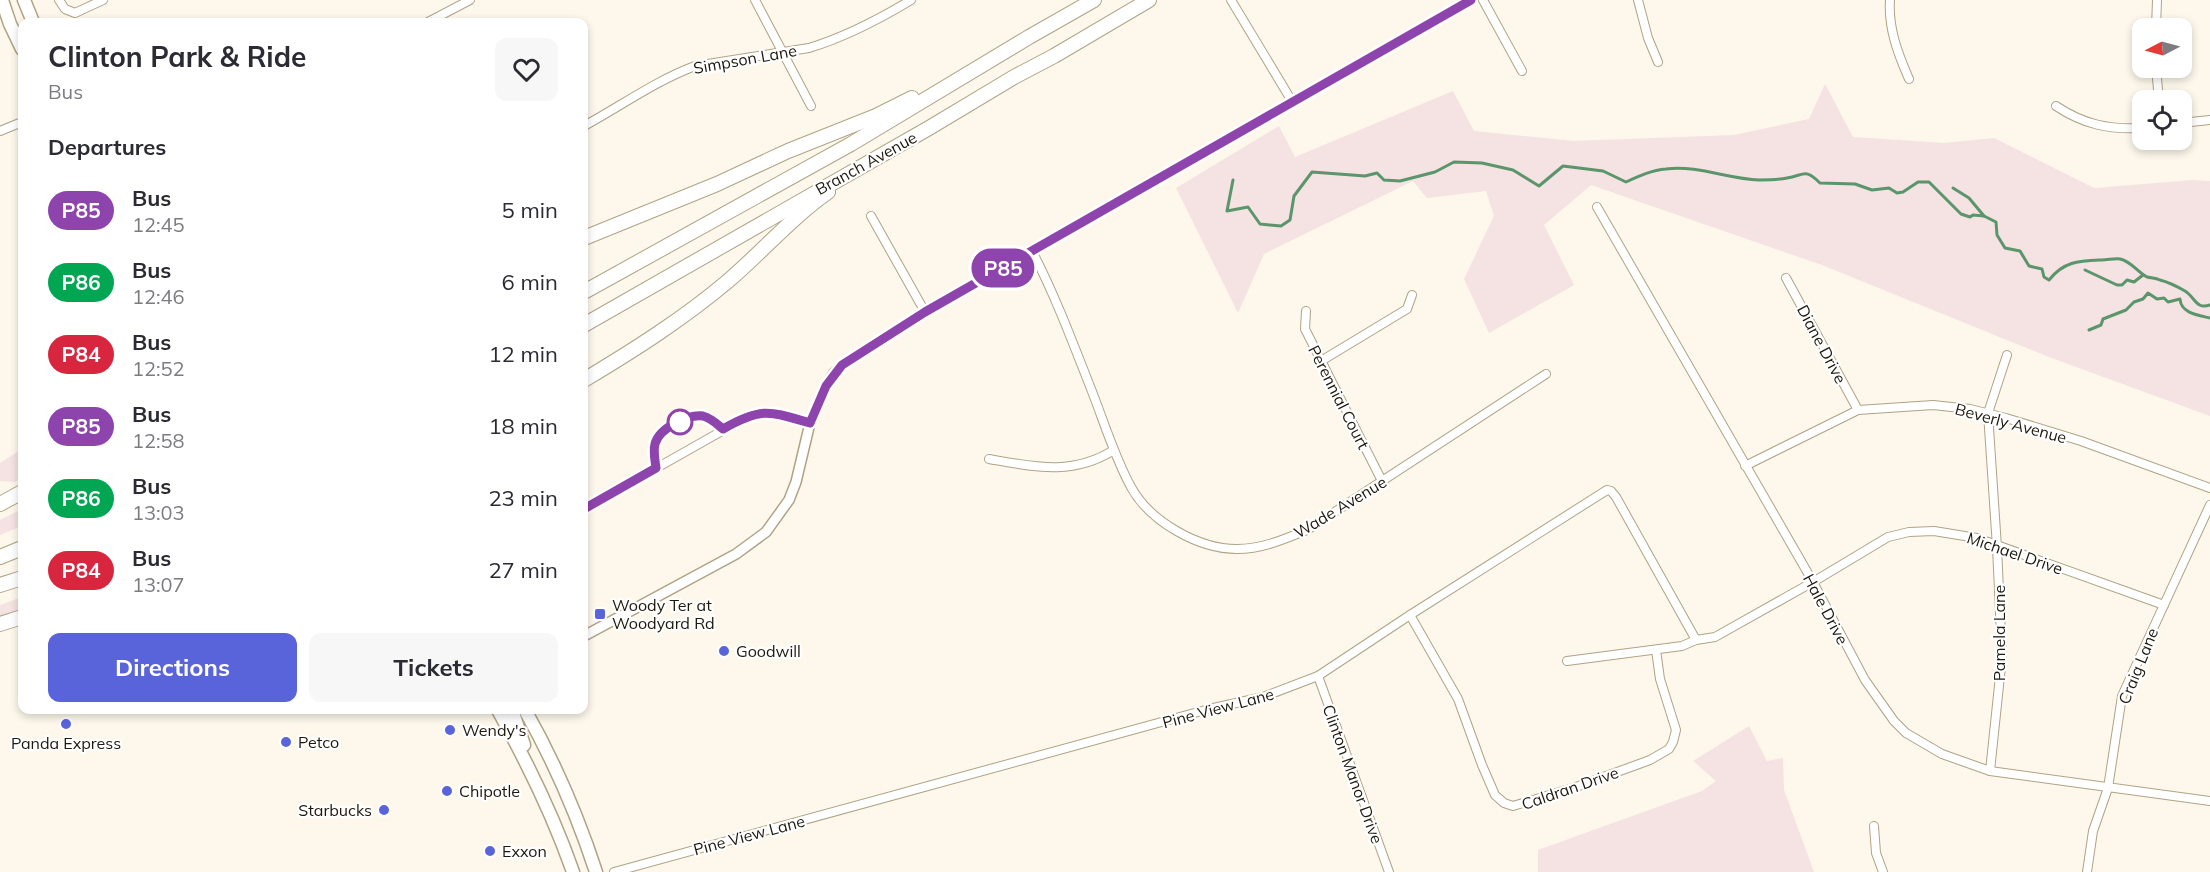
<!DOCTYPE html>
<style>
:root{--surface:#fff;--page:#f7f7f7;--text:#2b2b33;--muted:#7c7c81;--accent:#5964db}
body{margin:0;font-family:Mulish,sans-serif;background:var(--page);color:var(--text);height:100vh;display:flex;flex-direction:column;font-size:22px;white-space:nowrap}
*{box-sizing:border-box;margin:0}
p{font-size:20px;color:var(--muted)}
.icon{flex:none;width:33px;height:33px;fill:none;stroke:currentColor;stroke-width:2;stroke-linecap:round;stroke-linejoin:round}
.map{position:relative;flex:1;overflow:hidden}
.sheet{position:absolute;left:18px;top:18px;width:570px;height:696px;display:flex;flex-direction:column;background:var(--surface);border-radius:12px;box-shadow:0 3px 9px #0003}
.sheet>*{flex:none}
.badge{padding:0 12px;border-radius:20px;font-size:21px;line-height:39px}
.needle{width:39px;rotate:264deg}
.controls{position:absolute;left:2132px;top:18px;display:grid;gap:12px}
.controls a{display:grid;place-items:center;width:60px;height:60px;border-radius:12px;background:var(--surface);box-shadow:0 3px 9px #0003;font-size:30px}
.map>.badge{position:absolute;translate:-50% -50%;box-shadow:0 0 0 3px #fff}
h2{padding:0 30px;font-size:22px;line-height:54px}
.round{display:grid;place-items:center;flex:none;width:63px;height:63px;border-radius:12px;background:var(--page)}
.headline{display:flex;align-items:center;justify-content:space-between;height:102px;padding:0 30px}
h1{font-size:28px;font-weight:700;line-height:45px}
.primary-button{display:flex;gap:12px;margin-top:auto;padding:12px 30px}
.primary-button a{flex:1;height:69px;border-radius:12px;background:var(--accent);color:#fff;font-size:24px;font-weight:700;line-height:69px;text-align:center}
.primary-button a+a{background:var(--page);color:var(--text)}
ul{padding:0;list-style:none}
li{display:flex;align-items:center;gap:18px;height:72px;padding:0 30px}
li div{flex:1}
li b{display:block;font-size:22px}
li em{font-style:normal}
li .badge{min-width:66px;font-weight:700;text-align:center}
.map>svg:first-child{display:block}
.green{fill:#f5e2e2}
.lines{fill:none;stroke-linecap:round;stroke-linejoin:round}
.stream{stroke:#5a956c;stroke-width:3}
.minor-casing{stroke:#b0a385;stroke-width:10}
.tertiary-casing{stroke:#b0a385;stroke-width:12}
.primary-casing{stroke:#b0a385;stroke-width:15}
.motorway-casing{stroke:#b0a385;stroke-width:16}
.minor{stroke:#fff;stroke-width:8}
.tertiary{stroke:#fff;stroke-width:9}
.primary{stroke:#fff;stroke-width:12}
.motorway{stroke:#fff;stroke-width:14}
.line-casing{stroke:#fff;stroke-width:14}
.line{stroke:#8e44ad;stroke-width:9}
.stop-dot{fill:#fff;stroke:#8e44ad;stroke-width:3}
.poi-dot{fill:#5964db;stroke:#fff;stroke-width:2}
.labels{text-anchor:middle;stroke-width:4.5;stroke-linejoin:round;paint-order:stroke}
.street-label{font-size:16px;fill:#1e190e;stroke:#fff}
.poi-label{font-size:16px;fill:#1e190e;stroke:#fff;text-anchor:start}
</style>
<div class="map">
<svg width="2210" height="872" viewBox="0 0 2210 872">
<rect width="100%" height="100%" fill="#fdf8eb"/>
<!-- green -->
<g class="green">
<polygon points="1825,84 1853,137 1944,143 1994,138 2094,188 2193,180 2210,181 2210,416 2049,357 1822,265 1591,185 1544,225 1574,285 1489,333 1464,279 1494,216 1486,191 1427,198 1413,181 1264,254 1238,313 1176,188 1279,126 1295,157 1453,91 1474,131 1574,141 1734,135 1809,119"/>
<polygon points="22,449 22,478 15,482 0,481 0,463"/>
<polygon points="22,509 22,526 0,535 0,520"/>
<polygon points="22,597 22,609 0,616 0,605"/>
<polygon points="1749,726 1767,761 1783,758 1784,790 1814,872 1538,872 1538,850 1702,791 1716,781 1693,761"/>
</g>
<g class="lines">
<!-- stream -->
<g class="stream">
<path d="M 1233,180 L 1227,211 L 1248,207 L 1260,224 L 1281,226 L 1290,220 L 1294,196 L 1312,172 L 1365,176 L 1377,173 L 1384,180 L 1400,181 L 1435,172 L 1454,162 L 1482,163 L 1513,170 L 1539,186 L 1563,166 L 1603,171 L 1626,182 C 1639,176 1652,170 1666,169 C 1698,165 1728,179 1759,180 C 1768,180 1778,180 1787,178 C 1805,175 1805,168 1820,183 L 1855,184 L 1872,190 L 1889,188 L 1897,193 L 1903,192 L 1918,182 L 1929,182 L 1961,214 L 1970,217 L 1973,215 L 1984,216 L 1996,222 L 1997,235 L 2005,248 L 2020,251 L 2029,266 L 2042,269 L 2044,277 L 2049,280 C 2064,261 2079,261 2102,260 C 2108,260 2115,258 2120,259 C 2131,261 2137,272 2147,277 C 2151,278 2156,278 2160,280 C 2168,282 2178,287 2185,291 C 2195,297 2196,310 2210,305"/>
<polyline points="1953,188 1969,198 1984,216"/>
<polyline points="2085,270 2117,285 2122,285 2127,280 2134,282 2143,275"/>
<path d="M 2089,330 L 2101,325 L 2103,319 L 2126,310 L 2134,302 L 2143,299 L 2148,293 L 2157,299 L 2164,298 L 2168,302 L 2180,299 C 2181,313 2197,315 2210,318"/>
</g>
<defs>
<g id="minor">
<polyline points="59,0 65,9 75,13 103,0"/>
<polyline points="755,0 811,106"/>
<polyline points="1231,0 1293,103"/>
<polyline points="1483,0 1522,71"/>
<polyline points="1638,0 1648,38 1658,62"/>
<path d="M 1890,0 C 1888,28 1898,54 1909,79"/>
<polyline points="428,22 470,0"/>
<polyline points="2156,28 2157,0"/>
<polyline points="2156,68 2159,100"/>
<path d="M 2056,106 C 2083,124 2109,130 2142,128"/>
<polyline points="2181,123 2210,120"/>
<path d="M 584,126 C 621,106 655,81 695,66 L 809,48 C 845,37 878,20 911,0"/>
<polyline points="0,131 22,122"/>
<polyline points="1597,207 1813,582 1865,680 1894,721 1906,733 1942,754 1990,771 2210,801"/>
<polyline points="871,216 925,312"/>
<path d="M 1032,251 C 1056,297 1074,346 1093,394 C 1105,425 1115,458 1131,487 C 1150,522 1199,549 1237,549 C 1262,549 1285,539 1307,530 L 1546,374"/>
<polyline points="1786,278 1858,410"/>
<polyline points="1306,311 1305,329 1382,481"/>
<polyline points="1321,361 1407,309 1412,295"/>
<path d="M 989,459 C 1035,467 1072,476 1114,450"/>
<polyline points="1745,466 1858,410 1933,405 1970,409 2006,418 2081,441 2210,488"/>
<polyline points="584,509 752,414 772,413 810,423"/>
<polyline points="1410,615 1458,699 1482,765 1495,795 1504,803 1513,806 1576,787 1650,760 1669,749 1673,742 1676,730 1660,679 1656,650"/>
<polyline points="1567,661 1682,646 1696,640 1715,637 1813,582 1888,537 1909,532 1934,531 1977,538 2164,605"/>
<polyline points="1318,676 1389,872"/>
<polyline points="1990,771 2002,657 1997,547 1988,413 2007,355"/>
<polyline points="1874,826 1876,853 1883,872"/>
<polyline points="614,872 1209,709 1263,697 1318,676 1410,615 1607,490 1611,491 1616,497 1696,640"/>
<polyline points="2087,872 2093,831 2108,788 2122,696 2210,505"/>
</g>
<polyline id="tertiary" points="584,636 736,554 766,532 789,500 796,482 810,423 826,386 834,373 842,365 925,312 1471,0"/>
<g id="primary">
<polyline points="2,0 10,24 22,49"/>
<polyline points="24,0 33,22"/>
<path d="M 498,710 C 527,762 553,815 573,872"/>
<polyline points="512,710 524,745"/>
<path d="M 525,710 C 555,763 577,814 596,872"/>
</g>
<g id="motorway">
<polyline points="584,238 717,184 788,151 876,116 912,98"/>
<polyline points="584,292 851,144 1029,37 1094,0"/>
<polyline points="584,325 929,128 1014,77 1054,56 1149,0"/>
<path d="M 584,380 C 634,350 683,319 728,281 C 762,252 792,217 828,192"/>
<polyline points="0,504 22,492"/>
<polyline points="0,557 22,548"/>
<polyline points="0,585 22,578"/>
<polyline points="0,624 22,617"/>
</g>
</defs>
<!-- minor casing -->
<use href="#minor" class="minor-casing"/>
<!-- tertiary casing -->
<use href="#tertiary" class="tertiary-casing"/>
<!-- primary casing -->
<use href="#primary" class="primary-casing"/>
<!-- motorway casing -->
<use href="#motorway" class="motorway-casing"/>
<!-- minor -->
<use href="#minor" class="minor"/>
<!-- tertiary -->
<use href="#tertiary" class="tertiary"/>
<!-- primary -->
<use href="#primary" class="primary"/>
<!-- motorway -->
<use href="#motorway" class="motorway"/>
</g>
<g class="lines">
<defs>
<path id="line" d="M 584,509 L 656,468 C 655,460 653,452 655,444 C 659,428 688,414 703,416 C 711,418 717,424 723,429 C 762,407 769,411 810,423 L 826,386 L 842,365 L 925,312 L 1471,0"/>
</defs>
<!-- line casing -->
<use href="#line" class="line-casing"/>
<!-- line -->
<use href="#line" class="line"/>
</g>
<!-- markers -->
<circle class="stop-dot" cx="680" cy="422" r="12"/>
<g class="poi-dot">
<rect x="594" y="608" width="12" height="12" rx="3"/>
<circle cx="724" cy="651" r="6"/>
<circle cx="66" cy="724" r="6"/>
<circle cx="450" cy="730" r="6"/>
<circle cx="286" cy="742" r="6"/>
<circle cx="447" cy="791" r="6"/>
<circle cx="384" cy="810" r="6"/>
<circle cx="490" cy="851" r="6"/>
</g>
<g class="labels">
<!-- street labels -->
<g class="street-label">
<text transform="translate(745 59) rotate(-10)" y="6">Simpson Lane</text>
<text transform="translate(866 163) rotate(-29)" y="6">Branch Avenue</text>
<text transform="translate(1822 344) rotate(62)" y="6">Diane Drive</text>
<text transform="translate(1339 397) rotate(63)" y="6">Perennial Court</text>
<text transform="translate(2011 423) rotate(15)" y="6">Beverly Avenue</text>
<text transform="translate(1340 507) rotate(-31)" y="6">Wade Avenue</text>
<text transform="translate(2015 553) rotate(19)" y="6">Michael Drive</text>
<text transform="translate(1826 609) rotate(62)" y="6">Hale Drive</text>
<text transform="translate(1999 633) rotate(-90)" y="6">Pamela Lane</text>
<text transform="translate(2138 666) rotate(-68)" y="6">Craig Lane</text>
<text transform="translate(1218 708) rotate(-15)" y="6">Pine View Lane</text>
<text transform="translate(1353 774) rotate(70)" y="6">Clinton Manor Drive</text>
<text transform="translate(1570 788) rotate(-19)" y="6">Caldran Drive</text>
<text transform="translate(749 835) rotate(-15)" y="6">Pine View Lane</text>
</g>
<!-- poi labels -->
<g class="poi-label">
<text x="612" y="611">Woody Ter at<tspan x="612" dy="18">Woodyard Rd</tspan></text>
<text x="736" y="657">Goodwill</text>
<text x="462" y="736">Wendy's</text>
<text x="298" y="748">Petco</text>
<text x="66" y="749" text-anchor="middle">Panda Express</text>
<text x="459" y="797">Chipotle</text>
<text x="372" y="816" text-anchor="end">Starbucks</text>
<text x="502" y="857">Exxon</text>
</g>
</g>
</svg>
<div class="controls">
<a><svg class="needle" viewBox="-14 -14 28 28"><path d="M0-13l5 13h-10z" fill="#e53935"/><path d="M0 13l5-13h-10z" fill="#7c7c81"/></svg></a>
<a><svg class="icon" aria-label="locate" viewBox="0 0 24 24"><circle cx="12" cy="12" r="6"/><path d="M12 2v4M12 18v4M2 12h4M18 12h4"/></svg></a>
</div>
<b class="badge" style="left:1003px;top:268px;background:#8e44ad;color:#fff">P85</b>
<section class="sheet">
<div class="headline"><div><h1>Clinton Park &amp; Ride</h1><p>Bus</p></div><a class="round"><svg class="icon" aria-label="heart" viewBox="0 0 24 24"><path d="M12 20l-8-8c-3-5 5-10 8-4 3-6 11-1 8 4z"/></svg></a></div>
<h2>Departures</h2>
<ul>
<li><span class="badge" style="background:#8e44ad;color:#fff">P85</span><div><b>Bus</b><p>12:45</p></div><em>5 min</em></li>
<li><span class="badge" style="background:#00a651;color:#fff">P86</span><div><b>Bus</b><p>12:46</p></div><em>6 min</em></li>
<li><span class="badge" style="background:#d7263d;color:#fff">P84</span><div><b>Bus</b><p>12:52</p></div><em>12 min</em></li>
<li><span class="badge" style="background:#8e44ad;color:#fff">P85</span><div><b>Bus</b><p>12:58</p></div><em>18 min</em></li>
<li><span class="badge" style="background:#00a651;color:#fff">P86</span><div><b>Bus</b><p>13:03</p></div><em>23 min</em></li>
<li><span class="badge" style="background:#d7263d;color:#fff">P84</span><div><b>Bus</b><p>13:07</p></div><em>27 min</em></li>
</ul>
<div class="primary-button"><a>Directions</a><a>Tickets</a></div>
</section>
</div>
